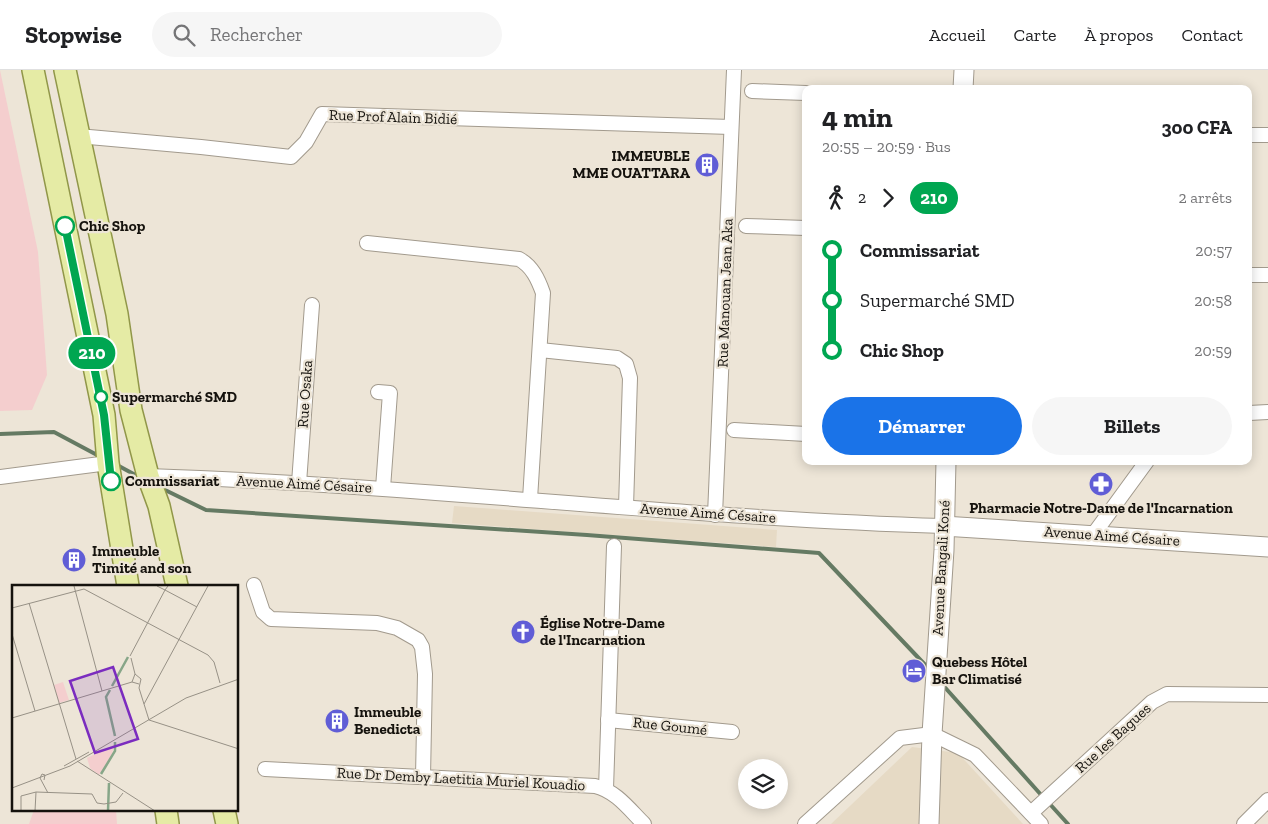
<!DOCTYPE html>
<html lang="fr">
<meta charset="utf-8">
<style>
:root{--surface:#fff;--page:#f6f6f6;--text:#202124;--muted:#757577;--line:#e0e0e0;--accent:#1a73e8}
body{margin:0;font-family:"Zilla Slab",serif;background:var(--page);color:var(--text);height:100vh;display:flex;flex-direction:column;font-size:19px;white-space:nowrap}
*{box-sizing:border-box;margin:0}
p{font-size:16px;color:var(--muted)}
.icon{flex:none;width:28px;height:28px;fill:none;stroke:currentColor;stroke-width:2;stroke-linecap:round;stroke-linejoin:round}
.map{position:relative;flex:1;overflow:hidden}
.sheet{position:absolute;left:802px;top:15px;width:450px;height:380px;display:flex;flex-direction:column;background:var(--surface);border-radius:10px;box-shadow:0 2px 12px #0003}
.sheet>*{flex:none}
.badge{padding:0 10px;border-radius:16px;font-size:18px;line-height:32px}
.fabs{position:absolute;left:738px;top:689px;display:grid;gap:10px}
.fabs a{display:grid;place-items:center;width:50px;height:50px;border-radius:50%;background:var(--surface);box-shadow:0 2px 12px #0003;font-size:25px}
.map>.badge{position:absolute;translate:-50% -50%;box-shadow:0 0 0 2px #fff}
.legs{display:flex;align-items:center;gap:8px;height:55px;padding:0 20px;font-size:16px}
.legs p{margin-inline-start:auto}
.overview{display:flex;align-items:center;justify-content:space-between;height:85px;padding:0 20px}
h1{font-size:28px;font-weight:700;line-height:38px}
.cta{display:flex;gap:10px;margin-top:auto;padding:10px 20px}
.cta a{flex:1;height:58px;border-radius:30px;background:var(--accent);color:#fff;font-size:20px;font-weight:700;line-height:58px;text-align:center}
.cta a+a{background:var(--page);color:var(--text)}
ul{padding:0 20px;list-style:none}
li{display:flex;align-items:center;gap:18px;height:50px;font-size:19px}
li i{display:grid;place-items:center;width:8px;height:100%;margin:0 6px;background:currentColor}
li i::after{content:'';width:12px;height:12px;margin:-6px;border:4px solid;border-radius:50%;background:var(--surface)}
li p{margin-inline-start:auto}
li:first-child i{background:linear-gradient(#0000 50%,currentColor 0)}
li:last-child i{background:linear-gradient(currentColor 50%,#0000 0)}
header{display:flex;align-items:center;gap:30px;box-sizing:border-box;height:70px;padding:0 25px;background:var(--surface);border-bottom:1px solid var(--line)}
header strong{font-size:24px}
nav{display:flex;gap:28px;margin-inline-start:auto;font-size:18px}
.search{width:350px;height:45px;background:var(--page);display:flex;align-items:center;gap:12px;box-sizing:border-box;padding:0 18px;border-radius:28px;color:var(--muted);font-size:19px}
.map>svg:first-child{display:block}
.built{fill:#e6dac5}
.green{fill:#f4cece}
.lines{fill:none;stroke-linecap:round;stroke-linejoin:round}
.stream{stroke:#657a63;stroke-width:4}
.street-casing{stroke:#a29a8d;stroke-width:16}
.secondary-casing{stroke:#a29a8d;stroke-width:21}
.primary-casing{stroke:#919749;stroke-width:24}
.street{stroke:#fff;stroke-width:14}
.secondary{stroke:#fff;stroke-width:19}
.primary{stroke:#e5eba5;stroke-width:21}
.line-1-casing{stroke:#fff;stroke-width:11}
.line-1{stroke:#00a651;stroke-width:8}
.stop-1-dot{fill:#fff;stroke:#00a651;stroke-width:2.5}
.labels{text-anchor:middle;stroke-width:4.5;stroke-linejoin:round;paint-order:stroke}
.street-label{font-size:15px;fill:#15120d;stroke:#ede5d7}
.poi-label{font-size:15px;font-weight:bold;fill:#15120d;stroke:#ede5d7;text-anchor:start}
.stop-label{font-size:15px;font-weight:bold;fill:#15120d;stroke:#ede5d7;text-anchor:start}
.inset-river{fill:none;stroke:#87a688;stroke-width:2.5}
.inset-road{fill:none;stroke:#979186;stroke-width:1}
.view{fill:#7b2cbf;fill-opacity:0.15;stroke:#7b2cbf;stroke-width:2.5}
.inset-edge{fill:none;stroke:#15120d;stroke-width:2.5}
</style>
<header>
<strong>Stopwise</strong>
<div class="search"><svg class="icon" aria-label="search" viewBox="0 0 24 24"><circle cx="10" cy="10" r="6"/><path d="M15 15l6 6"/></svg>Rechercher</div>
<nav><a>Accueil</a><a>Carte</a><a>À propos</a><a>Contact</a></nav>
</header>
<div class="map">
<svg width="1268" height="754" viewBox="0 0 1268 754">
<rect width="100%" height="100%" fill="#ede5d7"/>
<!-- built -->
<g class="built">
<polygon points="454,436 777,460 776,477 452,453"/>
<polygon points="912,677 958,683 1023,754 831,754"/>
</g>
<!-- green -->
<g class="green">
<polygon points="0,0 38,182 47,305 32,340 0,341"/>
<polygon points="34,740 116,740 117,754 29,754"/>
</g>
<g class="lines">
<!-- stream -->
<g class="stream">
<polyline points="0,364 54,362 99,386"/>
<polyline points="117,395 141,408"/>
<polyline points="161,418 206,440 587,465 819,483 930,600"/>
<polyline points="941,613 1043,727"/>
<polyline points="1048,732 1068,754"/>
</g>
<defs>
<g id="street">
<polyline points="752,21 806,23"/>
<polyline points="1249,65 1268,65"/>
<polyline points="78,66 201,77 291,87 306,72 322,44 731,57"/>
<polyline points="746,156 806,158"/>
<path d="M 367,173 L 519,189 C 532,196 538,209 543,223 L 530,429"/>
<polyline points="1249,205 1268,205"/>
<polyline points="540,280 617,288 626,294 630,308 626,437"/>
<polyline points="378,322 390,323 383,418"/>
<polyline points="1249,343 1268,342"/>
<polyline points="734,360 806,364"/>
<path d="M 148,406 C 414,415 678,448 943,456"/>
<polyline points="0,407 108,393"/>
<polyline points="299,413 312,235"/>
<polyline points="715,445 734,0"/>
<polyline points="1093,465 1147,391"/>
<polyline points="254,515 263,542 271,549 377,553 397,558 418,570 422,577 425,604 423,707"/>
<polyline points="608,650 732,662"/>
<path d="M 265,699 L 595,716 C 616,721 629,739 644,754"/>
<polyline points="606,719 614,476"/>
<polyline points="1031,743 1152,632 1167,624 1268,625"/>
<polyline points="805,754 900,668 932,664 975,685 1041,754"/>
<polyline points="1244,754 1268,730"/>
</g>
<g id="secondary">
<polyline points="963,19 964,0"/>
<polyline points="943,456 1268,477"/>
<polyline points="929,754 932,664 944,480 946,391"/>
</g>
<g id="primary">
<polyline points="33,0 104,345 108,393 128,516"/>
<polyline points="65,0 117,244 131,340 148,406 159,436 177,516"/>
<polyline points="166,740 168,754"/>
<polyline points="224,740 227,754"/>
</g>
</defs>
<!-- street casing -->
<use href="#street" class="street-casing"/>
<!-- secondary casing -->
<use href="#secondary" class="secondary-casing"/>
<!-- primary casing -->
<use href="#primary" class="primary-casing"/>
<!-- street -->
<use href="#street" class="street"/>
<!-- secondary -->
<use href="#secondary" class="secondary"/>
<!-- primary -->
<use href="#primary" class="primary"/>
</g>
<g class="lines">
<defs>
<polyline id="line-1" points="65,156 104,345 111,411"/>
</defs>
<!-- line-1 casing -->
<use href="#line-1" class="line-1-casing"/>
<!-- line-1 -->
<use href="#line-1" class="line-1"/>
</g>
<!-- icons -->
<defs>
<symbol id="building-disc" viewBox="-11 -11 22 22"><circle r="9.5" fill="#605dd6" stroke="#ede5d7"/><path d="M-4-6H4V6H1V3H-1V6H-4ZM-2.5-4.3h1.7v1.8h-1.7ZM.8-4.3h1.7v1.8H.8ZM-2.5-1h1.7V.8h-1.7ZM.8-1h1.7V.8H.8Z" fill="#fff"/></symbol>
<symbol id="pharmacy-disc" viewBox="-11 -11 22 22"><circle r="9.5" fill="#605dd6" stroke="#ede5d7"/><path d="M-2-6h4v4h4v4h-4v4h-4v-4h-4v-4h4Z" fill="#fff"/></symbol>
<symbol id="church-disc" viewBox="-11 -11 22 22"><circle r="9.5" fill="#605dd6" stroke="#ede5d7"/><path d="M-1.2-6h2.4v3.5h3.3v2.4h-3.3V6h-2.4V-.1h-3.3v-2.4h3.3Z" fill="#fff"/></symbol>
<symbol id="hotel-disc" viewBox="-11 -11 22 22"><circle r="9.5" fill="#605dd6" stroke="#ede5d7"/><path d="M-6-4.5h1.5V1H6V5H4.5V3h-9V5H-6ZM-4 0a1.8 1.8 0 1 1 3.6 0ZM.5 0V-2.5h3Q6-2.5 6 0Z" fill="#fff"/></symbol>
</defs>
<g fill-rule="evenodd">
<use href="#building-disc" x="693" y="81" width="28" height="28"/>
<use href="#pharmacy-disc" x="1087" y="400" width="28" height="28"/>
<use href="#building-disc" x="60" y="476" width="28" height="28"/>
<use href="#church-disc" x="509" y="548" width="28" height="28"/>
<use href="#hotel-disc" x="900" y="587" width="28" height="28"/>
<use href="#building-disc" x="323" y="637" width="28" height="28"/>
</g>
<!-- markers -->
<g class="stop-1-dot">
<circle cx="65" cy="156" r="9"/>
<circle cx="101" cy="327" r="6"/>
<circle cx="111" cy="411" r="9"/>
</g>
<g class="labels">
<!-- street labels -->
<g class="street-label">
<text transform="translate(393 47) rotate(2)" y="5">Rue Prof Alain Bidié</text>
<text transform="translate(725 223) rotate(-88)" y="5">Rue Manouan Jean Aka</text>
<text transform="translate(305 324) rotate(-86)" y="5">Rue Osaka</text>
<text transform="translate(304 414) rotate(3)" y="5">Avenue Aimé Césaire</text>
<text transform="translate(708 443) rotate(4)" y="5">Avenue Aimé Césaire</text>
<text transform="translate(1112 466) rotate(4)" y="5">Avenue Aimé Césaire</text>
<text transform="translate(941 498) rotate(-87)" y="5">Avenue Bangali Koné</text>
<text transform="translate(670 656) rotate(6)" y="5">Rue Goumé</text>
<text transform="translate(1113 668) rotate(-42)" y="5">Rue les Bagues</text>
<text transform="translate(461 709) rotate(3)" y="5">Rue Dr Demby Laetitia Muriel Kouadio</text>
</g>
<!-- poi labels -->
<g class="poi-label">
<text x="690" y="91" text-anchor="end">IMMEUBLE<tspan x="690" dy="17">MME OUATTARA</tspan></text>
<text x="1101" y="443" text-anchor="middle">Pharmacie Notre-Dame de l'Incarnation</text>
<text x="92" y="486">Immeuble<tspan x="92" dy="17">Timité and son</tspan></text>
<text x="540" y="558">Église Notre-Dame<tspan x="540" dy="17">de l'Incarnation</tspan></text>
<text x="932" y="597">Quebess Hôtel<tspan x="932" dy="17">Bar Climatisé</tspan></text>
<text x="354" y="647">Immeuble<tspan x="354" dy="17">Benedicta</tspan></text>
</g>
<!-- stop labels -->
<g class="stop-label">
<text x="79" y="161">Chic Shop</text>
<text x="112" y="332">Supermarché SMD</text>
<text x="125" y="416">Commissariat</text>
</g>
</g>
<!-- overview -->
<g transform="translate(12 515)">
<rect width="226" height="226" fill="#ede5d7"/>
<path d="M 51,97 L 57,115 L 47,118 L 42,100 ZM 102,160 L 100,169 L 87,190 L 78,183 L 75,173 Z" fill="#f4cece"/>
<path class="inset-river" d="M 100,101 L 116,72M 98,105 L 94,112 L 103,151M 89,189 L 103,166 L 103,157M 96,226 L 97,198"/>
<path class="inset-road" d="M 62,1 L 90,106M 156,1 L 153,5 L 185,22M 17,18 L 64,174M 0,23 L 72,4 L 196,70 L 202,77 L 208,98M 0,49 L 23,126M 118,71 L 153,5 L 145,1M 119,73 L 123,89 L 120,97 L 127,99M 123,89 L 129,94 L 127,103 L 137,135M 132,119 L 196,1M 0,133 L 120,97M 137,135 L 227,164M 65,176 L 143,226M 52,181 L 77,167M 32,195 L 33,190 L 30,189 L 28,193 L 36,208M 0,203 L 58,181 L 174,113 L 227,94M 9,226 L 9,211 L 24,207 L 80,209 L 85,218 L 92,219 L 104,217 L 111,208M 23,226 L 24,207"/>
<path class="view" d="M 101,82 L 126,154 L 83,168 L 58,96 Z"/>
<rect width="226" height="226" class="inset-edge"/>
</g>
</svg>
<div class="fabs">
<a><svg class="icon" aria-label="layers" viewBox="0 0 24 24"><path d="M12 4l9 5-9 5-9-5zM3 14l9 5 9-5"/></svg></a>
</div>
<b class="badge" style="left:92px;top:283px;background:#00a651;color:#fff">210</b>
<section class="sheet">
<div class="overview"><div><h1>4 min</h1><p>20:55 – 20:59 · Bus</p></div><b>300 CFA</b></div>
<div class="legs"><svg class="icon" aria-label="walk" viewBox="0 0 24 24"><circle cx="13" cy="4" r="2"/><path d="M13 8l-2 6 4 7M11 14l-3 7M7 12l3-4h3l4 4"/></svg>2<svg class="icon" aria-label="forward" viewBox="0 0 24 24"><path d="M9 5l7 7-7 7"/></svg><b class="badge" style="background:#00a651;color:#fff">210</b><p>2 arrêts</p></div>
<ul>
<li><i style="color:#00a651"></i><b>Commissariat</b><p>20:57</p></li>
<li><i style="color:#00a651"></i><span>Supermarché SMD</span><p>20:58</p></li>
<li><i style="color:#00a651"></i><b>Chic Shop</b><p>20:59</p></li>
</ul>
<div class="cta"><a>Démarrer</a><a>Billets</a></div>
</section>
</div>
